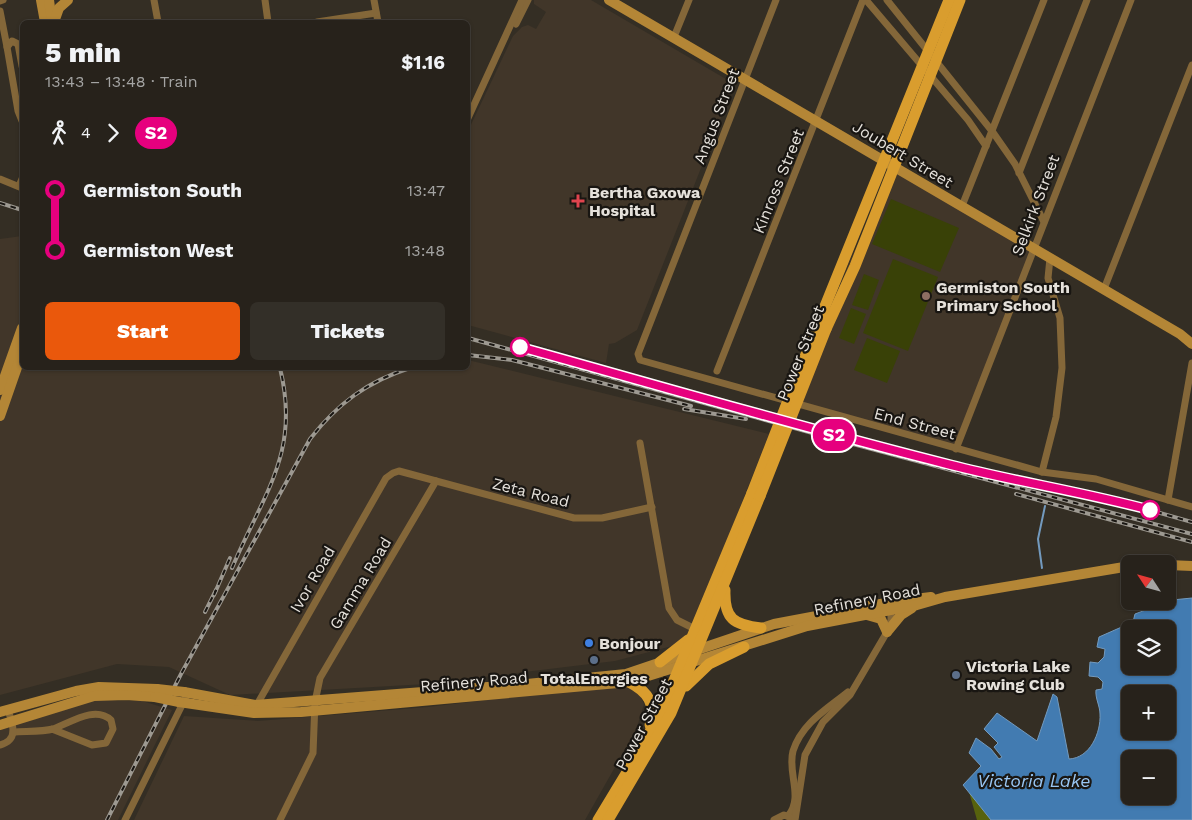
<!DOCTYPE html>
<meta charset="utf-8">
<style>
:root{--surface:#27221b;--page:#332f28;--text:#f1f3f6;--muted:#a4a4a3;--line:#433f3a;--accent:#ea580c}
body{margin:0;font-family:"Work Sans",sans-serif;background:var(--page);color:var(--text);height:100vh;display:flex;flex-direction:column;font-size:19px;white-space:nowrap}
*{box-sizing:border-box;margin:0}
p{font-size:16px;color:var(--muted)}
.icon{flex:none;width:28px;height:28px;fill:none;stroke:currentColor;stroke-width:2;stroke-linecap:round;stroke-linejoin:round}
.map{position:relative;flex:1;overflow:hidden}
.panel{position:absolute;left:20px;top:20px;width:450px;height:350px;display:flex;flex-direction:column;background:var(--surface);border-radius:8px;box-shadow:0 1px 4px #0004,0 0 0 1px var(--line)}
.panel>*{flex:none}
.badge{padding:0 10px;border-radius:16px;font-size:18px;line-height:32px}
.needle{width:32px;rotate:306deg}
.buttons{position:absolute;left:1121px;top:555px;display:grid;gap:10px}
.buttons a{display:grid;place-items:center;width:55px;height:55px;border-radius:8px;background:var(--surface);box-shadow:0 1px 4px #0004,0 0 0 1px var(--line);font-size:25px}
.map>.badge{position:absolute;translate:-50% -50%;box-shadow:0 0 0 2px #fff}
.legs{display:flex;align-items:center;gap:8px;height:55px;padding:0 25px;font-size:16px}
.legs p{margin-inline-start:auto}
.head{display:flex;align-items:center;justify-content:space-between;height:85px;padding:0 25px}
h1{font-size:28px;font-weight:800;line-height:38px}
.cta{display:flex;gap:10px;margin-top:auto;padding:10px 25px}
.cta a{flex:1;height:58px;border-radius:8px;background:var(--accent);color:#fff;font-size:20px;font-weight:800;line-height:58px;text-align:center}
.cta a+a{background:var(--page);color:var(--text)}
ul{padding:0 25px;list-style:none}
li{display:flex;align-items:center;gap:18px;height:60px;font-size:19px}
li i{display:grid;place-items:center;width:8px;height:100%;margin:0 6px;background:currentColor}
li i::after{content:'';width:12px;height:12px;margin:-6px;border:4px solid;border-radius:50%;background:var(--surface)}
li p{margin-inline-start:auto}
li:first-child i{background:linear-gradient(#0000 50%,currentColor 0)}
li:last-child i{background:linear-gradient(currentColor 50%,#0000 0)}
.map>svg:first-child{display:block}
.built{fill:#413629}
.green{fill:#394107}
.forest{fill:#57620d}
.water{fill:#427bb1;stroke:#739abe;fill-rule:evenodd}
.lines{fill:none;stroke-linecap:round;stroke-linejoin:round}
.stream{stroke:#739abe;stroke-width:2}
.minor{stroke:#846739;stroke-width:7}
.secondary{stroke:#b48636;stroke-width:10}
.primary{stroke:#d99d2e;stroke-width:11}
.rail-casing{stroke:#9d9991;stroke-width:4}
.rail{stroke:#191612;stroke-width:2;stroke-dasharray:5.5;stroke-linecap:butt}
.secondary-bridge{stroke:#b48636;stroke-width:10}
.primary-bridge{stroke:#d99d2e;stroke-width:11}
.line-1-casing{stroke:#fff;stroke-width:11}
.line-1{stroke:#e6007e;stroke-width:8}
.health-dot{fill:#e0444e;stroke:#191612;stroke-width:2}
.education-dot{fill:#8d6e63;stroke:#191612;stroke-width:2}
.stop-1-dot{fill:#fff;stroke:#e6007e;stroke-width:2.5}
.shop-dot{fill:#3f7fe0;stroke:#191612;stroke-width:2}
.service-dot{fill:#5c6f8a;stroke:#191612;stroke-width:2}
.labels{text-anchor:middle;stroke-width:4.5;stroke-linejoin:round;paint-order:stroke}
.street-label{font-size:16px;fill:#e5e1db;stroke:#191612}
.poi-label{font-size:16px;font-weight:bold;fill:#e5e1db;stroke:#191612;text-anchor:start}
.water-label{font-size:18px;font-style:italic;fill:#99c6f3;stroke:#191612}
</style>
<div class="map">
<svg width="1192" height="820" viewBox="0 0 1192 820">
<rect width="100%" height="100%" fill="#342e24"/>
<!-- built -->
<g class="built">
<polygon points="534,0 591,0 731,82 733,87 637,330 615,343 609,344 606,363 468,325 468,131 513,36 522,27 528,25 536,29 546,12 534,4"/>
<polygon points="892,166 1035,250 957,448 793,403 849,263"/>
<polygon points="22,236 22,368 468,368 468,360 769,434 687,642 615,661 427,684 230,695 169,667 117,664 0,695 0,239"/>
<polygon points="611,685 630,686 639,693 644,704 636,730 585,820 134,820 184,716 258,721 428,707"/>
<polygon points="87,699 142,701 172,710 118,820 0,820 0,729"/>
</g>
<!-- green -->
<g class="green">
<polygon points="891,199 959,228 940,272 872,244"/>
<polygon points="893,259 938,277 908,351 863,333"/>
<polygon points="864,274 879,280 868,310 852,305"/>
<polygon points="851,308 866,314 854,344 839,338"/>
<polygon points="867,338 900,351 887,383 854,370"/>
</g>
<!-- forest -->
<polygon class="forest" points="969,792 991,820 977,820"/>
<!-- water -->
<path class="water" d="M 1192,598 L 1192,820 L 991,820 L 963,785 L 981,766 L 969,753 L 976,738 L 991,749 L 999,759 L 1002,757 L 994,747 L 998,743 L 984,729 L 997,713 L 1037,741 L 1053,694 L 1057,697 L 1069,759 C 1090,758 1101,733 1100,714 C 1100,706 1095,698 1096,690 L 1102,689 L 1103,682 L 1098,677 L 1089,676 L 1090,662 L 1098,663 L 1104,657 L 1105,649 L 1097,647 L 1099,637 L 1133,622 L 1135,614 L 1172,600 ZM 1130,629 L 1168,629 L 1168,666 L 1130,666 ZM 1130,694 L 1168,694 L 1168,731 L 1130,731 ZM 1130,759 L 1168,759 L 1168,796 L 1130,796 Z"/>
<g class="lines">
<!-- stream -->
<polyline class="stream" points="1042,568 1038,539 1045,506"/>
<!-- minor -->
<g class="minor">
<polyline points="154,0 158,22"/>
<polyline points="265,0 268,22"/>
<polyline points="374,0 378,22"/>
<polyline points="776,0 638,354 640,360 1042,472 1096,479 1192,507"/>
<polyline points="866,0 968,120 986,146"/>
<polyline points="887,0 992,131 1015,164 1044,222"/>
<polyline points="0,1 3,0"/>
<polyline points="0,11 7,47"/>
<polyline points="317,22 376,13"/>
<polyline points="516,24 528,0"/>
<polyline points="674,37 689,0"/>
<polyline points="22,66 18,44 12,41 7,47 18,111 22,121"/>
<polyline points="468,118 522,0"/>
<polyline points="1019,173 1087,0"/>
<polyline points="0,179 22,188"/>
<polyline points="19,186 22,179"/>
<polyline points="962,206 1044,0"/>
<polyline points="1104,289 1192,65"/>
<polyline points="717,371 863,0"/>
<polyline points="640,443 669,608 677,620 695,629"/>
<polyline points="956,449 1131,0"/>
<polyline points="1042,472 1056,417 1062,368 1060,318 1048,278 1050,258"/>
<polyline points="1168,500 1192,363"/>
<polyline points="255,708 386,478 393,473 399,471 574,518 602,518 652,507"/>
<path d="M 13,732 C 25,731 42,732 53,729 C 70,723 95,705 111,720 L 113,729 L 106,743 L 92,745 L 52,729"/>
<path d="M 0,745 C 19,740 13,725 8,710"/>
<path d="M 788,816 C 804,797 787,773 793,751 C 802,723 827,709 848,692"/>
<polyline points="125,820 188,693"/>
<polyline points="280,820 313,753 315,702 320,678 436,481"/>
<polyline points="774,820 784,815 792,818"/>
<polyline points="795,820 805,755 823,722 850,695 887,632 891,620 891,605"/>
</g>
<!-- secondary -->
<g class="secondary">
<polyline points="41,0 45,22"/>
<polyline points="49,0 52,22"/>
<polyline points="609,0 1180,334 1192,344"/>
<polyline points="54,22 59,8 68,0"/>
<polyline points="0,390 22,328"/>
<polyline points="0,416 22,353"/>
<polyline points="1168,565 1192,566"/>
<polyline points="867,615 881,619 887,632"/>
<polyline points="887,632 901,615 912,608"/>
<polyline points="184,692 255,705 527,684 626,674 774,624 891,602 931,597"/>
<polyline points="179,702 254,713 301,712 629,682 807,626 917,605 945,597 1130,566"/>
<polyline points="0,712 76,691 99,687 157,689"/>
<polyline points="0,725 94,696 126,695 155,697"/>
</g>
<!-- primary -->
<g class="primary">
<polyline points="817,326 949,0"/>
<polyline points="826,329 855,266 960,0"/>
<path d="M 725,590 C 724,619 734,625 761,628"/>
<polyline points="660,662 688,640"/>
<path d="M 629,682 C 647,691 657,704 650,725"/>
<polyline points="686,686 709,664 744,647"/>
<polyline points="598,820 638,754 662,709 752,493"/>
<polyline points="608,820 671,713 760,496"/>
</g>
<defs>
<g id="rail">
<polyline points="0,203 22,210"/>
<polyline points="468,338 834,439 1192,534"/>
<polyline points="468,355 512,360 691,406"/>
<polyline points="684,409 746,419"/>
<polyline points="1028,482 1107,498 1192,522"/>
<polyline points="1016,494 1192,542"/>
<path d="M 232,568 C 263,494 301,453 280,368"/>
<polyline points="214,595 230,558"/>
<polyline points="205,612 216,590"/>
<path d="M 107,820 L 181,674 L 310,439 C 337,404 368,381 410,368"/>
</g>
</defs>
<!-- rail casing -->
<use href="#rail" class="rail-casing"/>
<!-- rail -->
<use href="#rail" class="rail"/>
<!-- secondary-bridge -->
<g class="secondary-bridge">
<polyline points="157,689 184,692"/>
<polyline points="155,697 179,702"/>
</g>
<!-- primary-bridge -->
<g class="primary-bridge">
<polyline points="752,493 817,326"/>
<polyline points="760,496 826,329"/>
</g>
</g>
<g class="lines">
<defs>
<path id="line-1" d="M 520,347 C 664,387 807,429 951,465 C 1017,482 1084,492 1150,510"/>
</defs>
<!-- line-1 casing -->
<use href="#line-1" class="line-1-casing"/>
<!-- line-1 -->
<use href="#line-1" class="line-1"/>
</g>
<!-- markers -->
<path class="health-dot" d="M575.5 193.5h5v5h5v5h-5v5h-5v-5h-5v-5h5z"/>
<circle class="education-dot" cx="926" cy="296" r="5"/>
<g class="stop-1-dot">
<circle cx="520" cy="347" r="9"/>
<circle cx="1150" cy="510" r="9"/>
</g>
<circle class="shop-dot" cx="589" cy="643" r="5"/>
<g class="service-dot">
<circle cx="594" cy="660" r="5"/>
<circle cx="956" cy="675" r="5"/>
</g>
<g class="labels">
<!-- street labels -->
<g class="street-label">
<text transform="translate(716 116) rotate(-69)" y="6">Angus Street</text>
<text transform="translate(903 154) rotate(31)" y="6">Joubert Street</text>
<text transform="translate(778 181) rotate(-68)" y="6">Kinross Street</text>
<text transform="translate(1035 205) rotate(-69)" y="6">Selkirk Street</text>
<text transform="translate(800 353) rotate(-68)" y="6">Power Street</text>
<text transform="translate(915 423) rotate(15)" y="6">End Street</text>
<text transform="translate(531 492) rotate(14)" y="6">Zeta Road</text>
<text transform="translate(312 579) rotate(-60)" y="6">Ivor Road</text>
<text transform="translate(360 583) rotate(-59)" y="6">Gamma Road</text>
<text transform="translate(867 599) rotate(-11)" y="6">Refinery Road</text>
<text transform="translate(474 681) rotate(-5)" y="6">Refinery Road</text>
<text transform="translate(643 724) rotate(-62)" y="6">Power Street</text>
</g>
<!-- poi labels -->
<g class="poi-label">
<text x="589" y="198">Bertha Gxowa<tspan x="589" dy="18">Hospital</tspan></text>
<text x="936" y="293">Germiston South<tspan x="936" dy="18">Primary School</tspan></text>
<text x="599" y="649">Bonjour</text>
<text x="966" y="672">Victoria Lake<tspan x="966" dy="18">Rowing Club</tspan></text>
<text x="594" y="684" text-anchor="middle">TotalEnergies</text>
</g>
<!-- water labels -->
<g class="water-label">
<text x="1034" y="787">Victoria Lake</text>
</g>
</g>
</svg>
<div class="buttons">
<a><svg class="needle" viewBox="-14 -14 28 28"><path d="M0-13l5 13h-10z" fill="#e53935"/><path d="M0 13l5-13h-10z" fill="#a4a4a3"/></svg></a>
<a><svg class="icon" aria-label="layers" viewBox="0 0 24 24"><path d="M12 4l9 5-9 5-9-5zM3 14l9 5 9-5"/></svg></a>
<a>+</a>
<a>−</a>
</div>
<b class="badge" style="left:834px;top:435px;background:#e6007e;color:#fff">S2</b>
<section class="panel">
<div class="head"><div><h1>5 min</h1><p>13:43 – 13:48 · Train</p></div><b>$1.16</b></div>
<div class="legs"><svg class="icon" aria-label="walk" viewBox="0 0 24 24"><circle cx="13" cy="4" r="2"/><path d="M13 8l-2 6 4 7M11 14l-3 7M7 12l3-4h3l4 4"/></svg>4<svg class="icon" aria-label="forward" viewBox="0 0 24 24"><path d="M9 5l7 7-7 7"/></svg><b class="badge" style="background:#e6007e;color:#fff">S2</b></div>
<ul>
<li><i style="color:#e6007e"></i><b>Germiston South</b><p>13:47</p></li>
<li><i style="color:#e6007e"></i><b>Germiston West</b><p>13:48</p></li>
</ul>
<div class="cta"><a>Start</a><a>Tickets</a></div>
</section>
</div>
